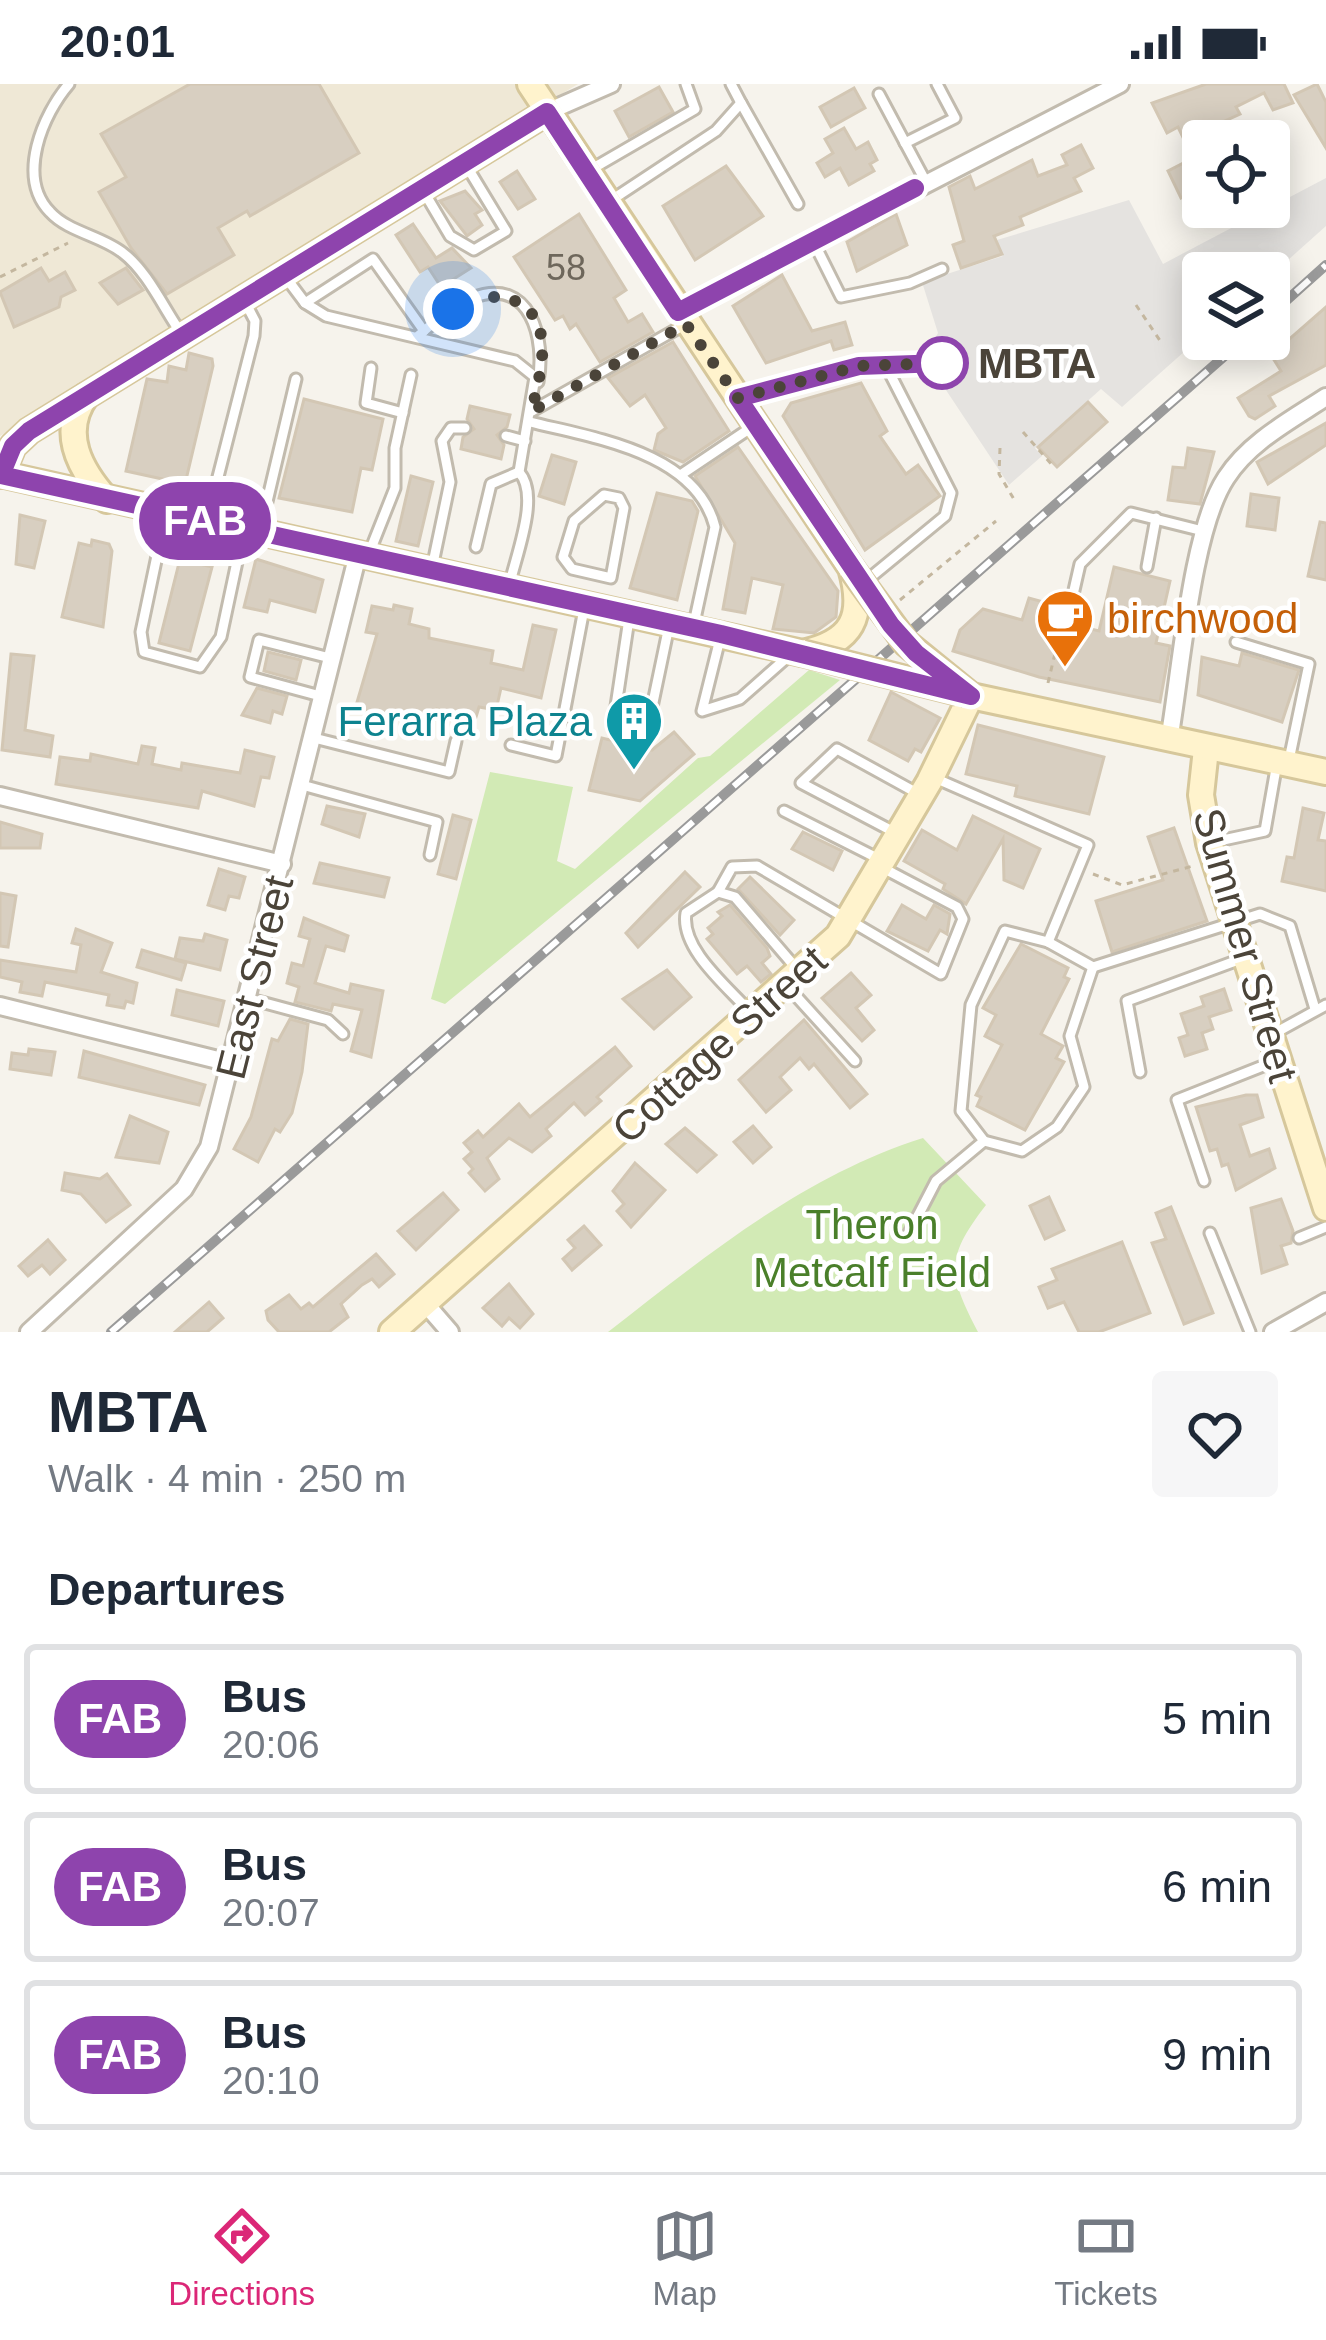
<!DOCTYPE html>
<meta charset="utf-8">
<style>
:root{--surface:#fff;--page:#f6f6f7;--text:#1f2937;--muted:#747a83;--line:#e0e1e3;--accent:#db2777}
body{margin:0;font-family:Helvetica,sans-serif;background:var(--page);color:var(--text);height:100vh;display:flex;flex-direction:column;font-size:45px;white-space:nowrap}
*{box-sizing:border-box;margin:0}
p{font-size:39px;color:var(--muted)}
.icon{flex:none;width:66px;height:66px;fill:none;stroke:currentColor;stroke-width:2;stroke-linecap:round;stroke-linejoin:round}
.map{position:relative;height:1248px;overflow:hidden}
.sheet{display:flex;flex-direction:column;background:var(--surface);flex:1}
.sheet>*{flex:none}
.badge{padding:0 24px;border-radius:39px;font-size:42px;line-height:78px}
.tools{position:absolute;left:1182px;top:36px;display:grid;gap:24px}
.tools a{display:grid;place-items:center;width:108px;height:108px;border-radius:12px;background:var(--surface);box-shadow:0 6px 30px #0003;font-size:60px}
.you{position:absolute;width:60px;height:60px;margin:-30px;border:9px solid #fff;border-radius:50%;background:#1a73e8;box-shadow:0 0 0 18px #1a73e833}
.map>.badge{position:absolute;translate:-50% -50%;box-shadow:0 0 0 6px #fff}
h2{padding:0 48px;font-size:45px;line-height:108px}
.round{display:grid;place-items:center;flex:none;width:126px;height:126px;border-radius:12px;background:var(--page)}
.summary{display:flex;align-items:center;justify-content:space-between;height:204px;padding:0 48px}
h1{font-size:57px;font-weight:700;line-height:90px}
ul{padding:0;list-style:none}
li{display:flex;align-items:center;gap:36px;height:150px;margin:0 24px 18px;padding:0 24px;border:6px solid var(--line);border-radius:12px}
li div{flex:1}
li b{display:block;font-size:45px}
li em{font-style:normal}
li .badge{min-width:132px;font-weight:700;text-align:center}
.status{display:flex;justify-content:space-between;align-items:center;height:84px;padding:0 60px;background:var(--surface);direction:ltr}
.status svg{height:33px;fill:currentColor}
.menu{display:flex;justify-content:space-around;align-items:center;height:168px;border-top:3px solid var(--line);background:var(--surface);font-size:33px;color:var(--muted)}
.menu a{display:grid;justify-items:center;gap:6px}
.menu .active{color:var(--accent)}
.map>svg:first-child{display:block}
.education{fill:#efe8d6}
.green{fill:#d2eab5}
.parking{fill:#e5e3e0}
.building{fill:#d8cfc1;stroke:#d3c7b4;stroke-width:3}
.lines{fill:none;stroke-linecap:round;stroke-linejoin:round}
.lane-casing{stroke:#c2bbae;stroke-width:15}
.street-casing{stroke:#c2bbae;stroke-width:22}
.secondary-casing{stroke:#d6c79b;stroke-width:30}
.path{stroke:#c4b79f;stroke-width:3;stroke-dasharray:6 6;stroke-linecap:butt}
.lane{stroke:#fff;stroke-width:9}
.street{stroke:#fff;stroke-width:16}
.secondary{stroke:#fff3cd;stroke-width:24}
.rail-casing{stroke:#9a9a9a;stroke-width:10}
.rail{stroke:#fff;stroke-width:6;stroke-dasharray:18;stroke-linecap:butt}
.secondary-bridge-casing{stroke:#d6c79b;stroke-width:30;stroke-linecap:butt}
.secondary-bridge{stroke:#fff3cd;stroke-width:24}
.line-casing{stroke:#fff;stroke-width:27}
.line{stroke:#8e44ad;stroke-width:18}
.walk{stroke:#4b4439;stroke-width:12;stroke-dasharray:0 21.6}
.stop-dot{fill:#fff;stroke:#8e44ad;stroke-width:6}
.labels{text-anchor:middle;stroke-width:9;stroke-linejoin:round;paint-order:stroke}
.number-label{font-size:36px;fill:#6e675b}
.stop-label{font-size:42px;font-weight:bold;fill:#4b4439;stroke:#fff;text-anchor:start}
.food-label{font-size:42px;fill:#c56008;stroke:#fff;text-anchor:start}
.culture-label{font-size:42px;fill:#0d838f;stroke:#fff;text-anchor:end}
.street-label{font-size:42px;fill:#4b4439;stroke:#fff}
.park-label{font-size:42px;fill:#4a7f2a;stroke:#fff}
</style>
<div class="status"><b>20:01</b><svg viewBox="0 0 49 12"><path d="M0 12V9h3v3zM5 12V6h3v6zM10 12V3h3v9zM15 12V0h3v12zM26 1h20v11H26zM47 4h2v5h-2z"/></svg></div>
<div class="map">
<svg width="1326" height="1248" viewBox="0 0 1326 1248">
<rect width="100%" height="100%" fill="#f6f3ec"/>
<!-- education -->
<polygon class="education" points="0,0 578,0 0,352"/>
<!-- green -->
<g class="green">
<polygon points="809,586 840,596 445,920 431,915 490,688 573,703 557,777 575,785 698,674 710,672"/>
<path d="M 923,1054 L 986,1121 C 945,1174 948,1190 978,1248 L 608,1248 C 706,1172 803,1092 923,1054 Z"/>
</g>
<!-- parking -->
<polygon class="parking" points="1326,94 1326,142 1269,193 1203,189 1203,251 1122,323 1101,305 1035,364 1042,372 1009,401 940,297 929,290 931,262 938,249 922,198 1003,172 997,156 1129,116 1163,180"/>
<!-- building -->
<g class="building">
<polygon points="190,0 319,0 359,69 250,132 247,127 218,144 234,171 167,210 131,164 99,108 126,93 101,50"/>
<polygon points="1206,0 1284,0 1293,19 1273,26 1264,9 1236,23 1240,30 1203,47 1203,103 1181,114 1168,87 1193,74 1178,43 1167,49 1152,19"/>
<polygon points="1317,0 1326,18 1326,64 1294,11"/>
<polygon points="659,3 673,28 629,53 615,27"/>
<polygon points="854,4 865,24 831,43 820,23"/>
<polygon points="844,44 856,65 868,58 877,76 870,80 874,87 849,101 840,84 825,93 817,79 833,69 825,55"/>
<polygon points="1081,61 1093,84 1074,94 1081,107 1020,133 1023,141 994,152 1002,170 961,184 953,161 964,157 949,103 970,92 975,105 1032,76 1038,92 1067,81 1062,71"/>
<polygon points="726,82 763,132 695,176 663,122"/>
<polygon points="517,87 535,115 518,125 500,98"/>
<polygon points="465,107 482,126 475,130 482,141 467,152 440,117"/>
<polygon points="579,130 626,206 614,214 628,238 642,230 653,248 600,278 576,240 570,245 563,232 555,236 514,173"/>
<polygon points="896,130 907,161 857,187 847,158"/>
<polygon points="413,140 436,174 452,164 471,184 441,203 428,183 420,188 396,151"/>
<polygon points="41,184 49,197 65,188 75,206 61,213 59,223 14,243 0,208"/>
<polygon points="126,184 143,206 118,220 100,199"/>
<polygon points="782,191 812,247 845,238 852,261 834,266 831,257 766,279 733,222"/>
<polygon points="1326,223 1326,281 1269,312 1275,322 1255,335 1249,332 1238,314 1281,287 1271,271"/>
<polygon points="673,258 729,347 683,378 654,366 658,350 666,344 645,311 630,322 608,294"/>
<polygon points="189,269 212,275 213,282 185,400 126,387 147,295 167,298 169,282 186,286"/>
<polygon points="861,299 887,347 880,352 906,390 918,381 940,412 865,466 783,332 791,319"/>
<polygon points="304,315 383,335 372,386 361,384 352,428 279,414"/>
<polygon points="1088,318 1107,338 1057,383 1038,363"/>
<polygon points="470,322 510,331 507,343 497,351 504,361 501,375 461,365 463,353 474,345 467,335"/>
<polygon points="1326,339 1326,361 1268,400 1257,378"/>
<polygon points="738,363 838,507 836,533 814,549 773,545 783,501 752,494 745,529 723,525 735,459 695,392"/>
<polygon points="1188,364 1214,368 1200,420 1168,416 1173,383 1185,384"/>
<polygon points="552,371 576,378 564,420 539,412"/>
<polygon points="411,392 433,398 418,462 396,457"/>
<polygon points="657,409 692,417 698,427 677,516 630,504"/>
<polygon points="1251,410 1279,414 1275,446 1247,442"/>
<polygon points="20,431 45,437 34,484 16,480"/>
<polygon points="1320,438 1326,439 1326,496 1308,492"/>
<polygon points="92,456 109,460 112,467 103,543 62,533 79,459 91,462"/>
<polygon points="180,475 212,483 190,567 159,559"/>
<polygon points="256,475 323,496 315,528 270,516 267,528 244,523"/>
<polygon points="1114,483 1170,497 1156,559 1170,562 1160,618 1039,593 953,567 960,546 983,525 1022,536 1029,514 1058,522 1054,536 1099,547"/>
<polygon points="394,521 412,525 409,540 429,545 429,554 493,567 491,579 523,586 533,541 556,546 541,614 501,604 496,626 479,623 476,633 437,625 433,640 355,625 377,550 366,548 372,522 393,526"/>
<polygon points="268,568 301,576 296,596 264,587"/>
<polygon points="1242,569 1299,586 1282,638 1198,611 1202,573 1239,582"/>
<polygon points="11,570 34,572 25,646 53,652 50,673 2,666"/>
<polygon points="257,604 287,612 282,630 273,627 270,639 242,631"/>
<polygon points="891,608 940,634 921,668 915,665 908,677 869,656"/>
<polygon points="978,641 1104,673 1089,730 1015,712 1017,702 966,690"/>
<polygon points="674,648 694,670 640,717 589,706 602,654 652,666"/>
<polygon points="142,662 155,664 152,680 181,686 182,679 240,689 245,666 274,673 269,694 261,693 254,722 202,707 198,724 56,700 60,673 90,677 91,670 138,680"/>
<polygon points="327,722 365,730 359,753 322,740"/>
<polygon points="1303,724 1324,729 1318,756 1326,757 1326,807 1282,797 1287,773 1294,774"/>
<polygon points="453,731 471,736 456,795 438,790"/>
<polygon points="973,732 1040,765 1023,804 1004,796 1003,755 966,820 943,805 945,800 904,777 922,746 957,766"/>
<polygon points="0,738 42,750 40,764 0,764"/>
<polygon points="1174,744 1207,837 1112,868 1096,817 1163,796 1148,753"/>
<polygon points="803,748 842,767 833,786 792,765"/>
<polygon points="320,779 389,794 384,813 314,799"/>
<polygon points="219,785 245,793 239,814 229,812 225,826 208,821"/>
<polygon points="685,788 700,803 638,863 626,849"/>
<polygon points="750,793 794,836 780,851 738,805"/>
<polygon points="0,809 16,812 8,863 0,862"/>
<polygon points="730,821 767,864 770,872 762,879 771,890 761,898 747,882 737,890 707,855 713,850 708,844 722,832 718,828"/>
<polygon points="902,821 926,835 934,821 950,830 947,850 940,846 928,867 887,847"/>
<polygon points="304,834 348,852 344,867 326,862 315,899 349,909 351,900 383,907 371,973 351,967 362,926 333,920 331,927 295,918 299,903 287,899 292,879 303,882 310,855 299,852"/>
<polygon points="76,845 112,859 101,888 137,899 133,919 126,917 124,924 107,921 109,911 45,898 42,912 20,908 22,898 0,893 0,876 76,888 81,861 72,859"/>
<polygon points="205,850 227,856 220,886 175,875 180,854 203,857"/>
<polygon points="1021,860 1068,884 1064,893 1069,895 1041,950 1063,962 1056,974 1064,978 1025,1046 977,1022 981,1013 976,1011 1002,961 985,952 996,931 983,924"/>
<polygon points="142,866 186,879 181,896 137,883"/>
<polygon points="667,886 691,913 654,945 623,915"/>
<polygon points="851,889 871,911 856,924 874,946 862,957 822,914"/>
<polygon points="1224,905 1231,926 1209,933 1213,945 1202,949 1207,965 1185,972 1179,954 1188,951 1181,930 1204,922 1201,913"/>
<polygon points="177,906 224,917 218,942 172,931"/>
<polygon points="290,935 308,940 302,988 292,1029 280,1048 275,1045 258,1078 234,1065 251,1033 272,955 278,957"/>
<polygon points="804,936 867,1010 850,1024 814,980 809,985 800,974 780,993 791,1006 766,1028 739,996"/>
<polygon points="615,963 631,982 597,1013 601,1017 585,1031 574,1019 546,1045 551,1052 532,1068 509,1054 487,1074 499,1095 485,1107 469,1089 473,1085 464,1075 472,1068 464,1059 478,1047 483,1053 519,1020 530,1033"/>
<polygon points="29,965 55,968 51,991 10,985 12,969 28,971"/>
<polygon points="84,967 205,1001 199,1021 79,993"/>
<polygon points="1246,1011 1257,1011 1263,1033 1240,1041 1250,1072 1269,1065 1275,1084 1236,1106 1228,1080 1222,1082 1217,1065 1210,1067 1196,1023"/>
<polygon points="130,1032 168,1048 159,1079 116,1073"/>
<polygon points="753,1042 771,1063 753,1079 734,1058"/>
<polygon points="685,1044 716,1071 697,1088 666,1060"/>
<polygon points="635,1079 665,1106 631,1143 617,1127 624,1120 613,1107"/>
<polygon points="65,1089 100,1095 107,1090 130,1121 106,1138 81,1110 62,1106"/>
<polygon points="443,1109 458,1126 416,1166 398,1147"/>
<polygon points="1049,1113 1064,1146 1045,1155 1030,1122"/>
<polygon points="1281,1115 1293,1147 1291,1159 1281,1162 1287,1180 1262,1189 1251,1124"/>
<polygon points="1171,1123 1213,1229 1184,1240 1152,1159 1166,1155 1156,1129"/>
<polygon points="584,1142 601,1161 572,1186 563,1175 575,1164 568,1156"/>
<polygon points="48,1156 65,1176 50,1190 42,1181 28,1192 19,1182"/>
<polygon points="1122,1158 1150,1229 1099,1248 1079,1248 1064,1218 1048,1224 1039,1203 1057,1196 1052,1185"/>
<polygon points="376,1170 394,1190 379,1203 372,1195 362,1201 341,1220 348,1233 329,1248 279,1248 268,1236 266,1227 289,1211 301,1225 309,1219 313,1223"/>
<polygon points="509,1200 533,1230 520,1244 509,1234 502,1242 483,1224"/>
<polygon points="209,1218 223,1234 207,1248 175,1248"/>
</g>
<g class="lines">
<defs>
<g id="lane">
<path d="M 69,0 C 43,30 16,93 50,128 C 68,148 102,152 123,169 C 148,188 165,227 183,252"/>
<polyline points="731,0 741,19"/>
<polyline points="879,10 926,98"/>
<polyline points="905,59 955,34 937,0"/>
<polyline points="590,86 695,25 686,0"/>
<polyline points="424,108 450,152 474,166 506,147 466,81"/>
<polyline points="610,117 716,47 741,19 798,120"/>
<polyline points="813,157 841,213 910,199 942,185"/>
<path d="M 284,191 L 305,219 L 326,232 L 515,277 L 535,293 L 519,388 C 541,412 515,473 509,503"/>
<polyline points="305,219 373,175 424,247"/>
<path d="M 417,253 C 433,239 452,222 472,214 C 531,191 546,256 538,298"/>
<polyline points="371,284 366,319 403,329"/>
<polyline points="532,327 684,241"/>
<path d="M 530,338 C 594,354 696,368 715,443 L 693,544"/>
<polyline points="506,352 525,357"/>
<polyline points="682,390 752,343"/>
<polygon points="604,411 619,414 624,424 611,494 572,485 563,473 574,437"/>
<polyline points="166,429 141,548 144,568 200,583 221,553 244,445"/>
<polyline points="208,432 254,252 255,237 245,218"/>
<polyline points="261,443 296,295"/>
<polyline points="476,463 491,400 519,388"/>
<polyline points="370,467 395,404 395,364 411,291"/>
<polyline points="1147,483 1156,434"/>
<polyline points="432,484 450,398 442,357 451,344 465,344"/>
<polyline points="866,497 945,432 951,409 885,280"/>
<polyline points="1072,515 1080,480 1131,429 1207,448"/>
<polyline points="629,535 616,622 651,628 669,542"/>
<polyline points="720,555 702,627 740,615 791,570"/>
<polyline points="1236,558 1309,580 1289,676"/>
<polyline points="324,613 250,593 259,556 334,575"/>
<polyline points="314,654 449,688 456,657"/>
<polyline points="511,661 556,672 584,525"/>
<polyline points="937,695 1088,761 1048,858"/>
<polyline points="302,701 437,738 430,771"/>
<polyline points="784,727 881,776"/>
<polyline points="896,749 801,699 837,665 917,709"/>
<polyline points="1214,758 1265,747 1277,679"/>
<polyline points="718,808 732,783 757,782 941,890 963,835 957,823 881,783"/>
<polyline points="787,902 855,977"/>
<polyline points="250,915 328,936 343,950"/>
<path d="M 750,928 C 728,903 680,865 686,829 L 718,808 L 735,813 L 796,884"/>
<polyline points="1275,949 1326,921"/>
<polyline points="1140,988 1127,917 1241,875"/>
<polyline points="984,1057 1022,1067 1057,1043 1084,1003 1070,952 1093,883"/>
<polyline points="1204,1097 1177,1016 1278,976"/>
<polyline points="1210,1149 1250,1248"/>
<polyline points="908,1151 936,1097 984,1057 961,1027 971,921 1005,847 1048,858 1093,883 1260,830 1290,842 1315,925"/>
<polyline points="1299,1154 1326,1143"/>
</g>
<g id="street">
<polyline points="547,28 611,0"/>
<polyline points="678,228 1120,0"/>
<polyline points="738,314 859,282 942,279"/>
<path d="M 1169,656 C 1181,589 1191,447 1226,394 C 1249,358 1291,336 1326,313"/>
<polyline points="0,712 282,780"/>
<polyline points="0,922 234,980"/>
<polyline points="424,1218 450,1248"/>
<polyline points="29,1248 184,1105 209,1063 358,470"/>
<polyline points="1273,1248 1326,1218"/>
</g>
<g id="secondary">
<path d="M 86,312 C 59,349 81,387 107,416"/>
<path d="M 0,390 L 802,569 C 853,558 865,533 851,484 L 530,0"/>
<polyline points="1,391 13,362 29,347 547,28"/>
<polyline points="1206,665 1201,711 1209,759 1326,1124"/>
<polyline points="392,1248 838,852 929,698 971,612 1326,688"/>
</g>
</defs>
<!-- lane casing -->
<use href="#lane" class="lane-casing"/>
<!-- street casing -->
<use href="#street" class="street-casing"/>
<!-- secondary casing -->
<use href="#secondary" class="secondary-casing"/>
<!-- path -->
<g class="path">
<polyline points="1190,189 1203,207"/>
<polyline points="0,193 68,159"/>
<polyline points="1136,221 1161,258"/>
<polyline points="1023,348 1053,382"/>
<polyline points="1000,364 999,390 1015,417"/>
<polyline points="900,516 996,437"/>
<polyline points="1048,599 1065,527"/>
<polyline points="1093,790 1122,801 1193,782"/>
</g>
<!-- lane -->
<use href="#lane" class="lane"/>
<!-- street -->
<use href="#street" class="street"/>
<!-- secondary -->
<use href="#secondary" class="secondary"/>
<defs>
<g id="rail">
<polyline points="1269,232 1326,181"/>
<polyline points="111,1248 1244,255"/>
</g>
</defs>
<!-- rail casing -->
<use href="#rail" class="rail-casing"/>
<!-- rail -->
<use href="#rail" class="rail"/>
<defs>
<g id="secondary-bridge">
<polyline points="851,484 906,559 971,612"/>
<polyline points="802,569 958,608"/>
</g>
</defs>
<!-- secondary-bridge casing -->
<use href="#secondary-bridge" class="secondary-bridge-casing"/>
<!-- secondary-bridge -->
<use href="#secondary-bridge" class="secondary-bridge"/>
</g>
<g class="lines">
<defs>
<polyline id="line" points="915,104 678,228 547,28 29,347 13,362 1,391 721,550 971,612 916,569 891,541 738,314 859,282 942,279"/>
</defs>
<!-- line casing -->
<use href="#line" class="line-casing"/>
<!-- line -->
<use href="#line" class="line"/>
<!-- walk -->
<path class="walk" d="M 453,225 C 488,204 538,208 542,259 C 544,281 536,305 532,327 L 686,240 L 738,314 L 859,282 L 942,279"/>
</g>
<!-- icons -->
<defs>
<symbol id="cafe-pin" viewBox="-11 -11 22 30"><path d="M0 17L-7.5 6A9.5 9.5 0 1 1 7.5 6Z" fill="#e8710a" stroke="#fff"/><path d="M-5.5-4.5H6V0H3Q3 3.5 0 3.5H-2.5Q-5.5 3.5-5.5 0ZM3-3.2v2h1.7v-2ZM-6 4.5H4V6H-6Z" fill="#fff"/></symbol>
<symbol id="building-pin" viewBox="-11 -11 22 30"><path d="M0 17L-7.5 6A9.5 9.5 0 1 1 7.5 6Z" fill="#0f9aa8" stroke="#fff"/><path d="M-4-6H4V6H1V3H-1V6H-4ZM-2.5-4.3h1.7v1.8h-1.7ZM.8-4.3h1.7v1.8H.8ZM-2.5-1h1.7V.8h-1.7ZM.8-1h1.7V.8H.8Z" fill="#fff"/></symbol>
</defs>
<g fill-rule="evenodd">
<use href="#cafe-pin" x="1032" y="501" width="66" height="90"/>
<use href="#building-pin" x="601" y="604" width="66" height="90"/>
</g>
<!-- markers -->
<circle class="stop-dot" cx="942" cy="279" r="24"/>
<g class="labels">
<!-- number labels -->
<g class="number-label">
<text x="566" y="196">58</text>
</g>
<!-- stop labels -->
<g class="stop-label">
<text x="978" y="294">MBTA</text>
</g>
<!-- food labels -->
<g class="food-label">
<text x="1107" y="549">birchwood</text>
</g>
<!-- culture labels -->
<g class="culture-label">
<text x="592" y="652">Ferarra Plaza</text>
</g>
<!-- street labels -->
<g class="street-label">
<text transform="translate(1246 861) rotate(74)" y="15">Summer Street</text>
<text transform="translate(254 893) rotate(-76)" y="15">East Street</text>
<text transform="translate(719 960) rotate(-42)" y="15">Cottage Street</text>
</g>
<!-- park labels -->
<g class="park-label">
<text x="872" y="1155">Theron<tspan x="872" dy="48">Metcalf Field</tspan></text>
</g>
</g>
</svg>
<div class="tools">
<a><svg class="icon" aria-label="locate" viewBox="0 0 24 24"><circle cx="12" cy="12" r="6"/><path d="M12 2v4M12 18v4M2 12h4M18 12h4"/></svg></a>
<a><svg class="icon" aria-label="layers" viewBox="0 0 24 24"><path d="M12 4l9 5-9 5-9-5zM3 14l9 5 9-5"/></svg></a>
</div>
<div class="you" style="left:453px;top:225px"></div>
<b class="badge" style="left:205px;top:437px;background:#8e44ad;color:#fff">FAB</b>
</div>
<section class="sheet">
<div class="summary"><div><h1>MBTA</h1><p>Walk · 4 min · 250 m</p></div><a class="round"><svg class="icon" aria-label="heart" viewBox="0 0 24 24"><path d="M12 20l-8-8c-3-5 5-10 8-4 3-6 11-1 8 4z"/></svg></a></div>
<h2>Departures</h2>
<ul>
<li><span class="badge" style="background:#8e44ad;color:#fff">FAB</span><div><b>Bus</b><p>20:06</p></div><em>5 min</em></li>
<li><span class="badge" style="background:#8e44ad;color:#fff">FAB</span><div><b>Bus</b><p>20:07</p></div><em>6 min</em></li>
<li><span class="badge" style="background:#8e44ad;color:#fff">FAB</span><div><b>Bus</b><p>20:10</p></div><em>9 min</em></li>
</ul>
</section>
<nav class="menu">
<a class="active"><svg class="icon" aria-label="directions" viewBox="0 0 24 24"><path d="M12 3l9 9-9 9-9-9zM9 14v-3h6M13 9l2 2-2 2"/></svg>Directions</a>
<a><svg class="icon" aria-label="map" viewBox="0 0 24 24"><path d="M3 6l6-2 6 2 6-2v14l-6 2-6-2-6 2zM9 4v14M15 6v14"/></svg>Map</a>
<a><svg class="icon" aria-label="tickets" viewBox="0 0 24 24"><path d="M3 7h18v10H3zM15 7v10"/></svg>Tickets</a>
</nav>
